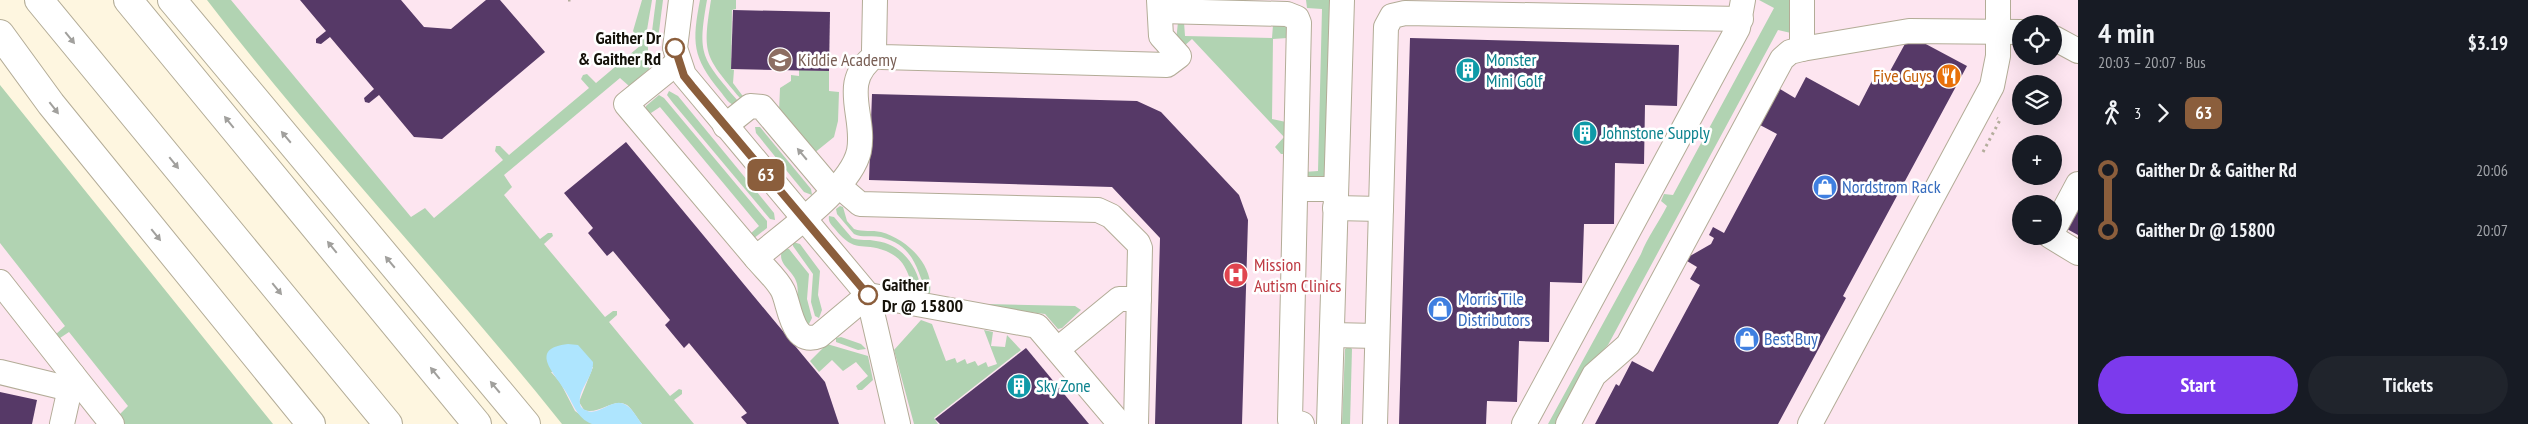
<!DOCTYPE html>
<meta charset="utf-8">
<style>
:root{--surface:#171b24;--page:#20242c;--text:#f1f3f6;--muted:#9ea1a6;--accent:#7c3aed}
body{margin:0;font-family:"PT Sans Narrow",sans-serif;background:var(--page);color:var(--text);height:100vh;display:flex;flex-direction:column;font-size:19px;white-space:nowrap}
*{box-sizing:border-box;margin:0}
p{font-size:16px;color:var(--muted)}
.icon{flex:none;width:28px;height:28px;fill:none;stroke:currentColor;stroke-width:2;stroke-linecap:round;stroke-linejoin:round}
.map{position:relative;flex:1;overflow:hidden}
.details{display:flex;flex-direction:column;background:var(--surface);width:450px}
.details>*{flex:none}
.badge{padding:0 10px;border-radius:8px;font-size:18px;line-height:32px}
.buttons{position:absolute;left:2012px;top:15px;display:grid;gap:10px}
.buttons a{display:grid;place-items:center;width:50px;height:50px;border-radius:50%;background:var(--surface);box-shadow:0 5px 20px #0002;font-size:25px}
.map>.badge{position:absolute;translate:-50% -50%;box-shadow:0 0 0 2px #fff}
.legs{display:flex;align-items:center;gap:8px;height:55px;padding:0 20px;font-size:16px}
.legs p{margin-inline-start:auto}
.summary{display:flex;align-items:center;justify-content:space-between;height:85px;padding:0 20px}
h1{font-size:28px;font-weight:700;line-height:38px}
.primary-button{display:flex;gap:10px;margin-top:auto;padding:10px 20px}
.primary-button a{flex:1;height:58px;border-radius:30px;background:var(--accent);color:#fff;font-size:20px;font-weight:700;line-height:58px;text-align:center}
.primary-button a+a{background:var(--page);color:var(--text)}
ul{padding:0 20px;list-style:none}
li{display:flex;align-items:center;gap:18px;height:60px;font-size:19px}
li i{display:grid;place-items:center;width:8px;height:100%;margin:0 6px;background:currentColor}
li i::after{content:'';width:12px;height:12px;margin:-6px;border:4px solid;border-radius:50%;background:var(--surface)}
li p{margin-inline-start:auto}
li:first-child i{background:linear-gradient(#0000 50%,currentColor 0)}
li:last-child i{background:linear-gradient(currentColor 50%,#0000 0)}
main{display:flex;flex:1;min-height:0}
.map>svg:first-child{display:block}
.commercial{fill:#fde5f0;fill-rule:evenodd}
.green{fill:#b1d3b2}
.water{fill:#aee5fe}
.building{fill:#563967}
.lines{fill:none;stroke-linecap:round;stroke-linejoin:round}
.minor-casing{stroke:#b3ac97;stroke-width:26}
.highway-casing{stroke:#b3ac97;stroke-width:30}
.path{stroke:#b4ad9c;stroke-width:3;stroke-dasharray:2.5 4;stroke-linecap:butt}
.minor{stroke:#fff;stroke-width:24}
.highway{stroke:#fff;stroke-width:28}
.oneway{fill:#a1a09d}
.line-1-casing{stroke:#fff;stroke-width:11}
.line-1{stroke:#8b5e3c;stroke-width:8}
.stop-1-dot{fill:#fff;stroke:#8b5e3c;stroke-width:2.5}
.labels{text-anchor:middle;stroke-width:5;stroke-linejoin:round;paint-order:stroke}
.stop-label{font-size:18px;font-weight:bold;fill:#15120a;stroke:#fff;text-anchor:end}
.education-label{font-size:18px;fill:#785e54;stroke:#fff;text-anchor:start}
.culture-label{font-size:18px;fill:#0d838f;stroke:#fff;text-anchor:start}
.food-label{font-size:18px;fill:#c56008;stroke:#fff;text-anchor:end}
.shop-label{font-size:18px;fill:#366cbe;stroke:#fff;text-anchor:start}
.health-label{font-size:18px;fill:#be3a42;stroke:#fff;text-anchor:start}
</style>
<main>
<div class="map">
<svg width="2078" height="424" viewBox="0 0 2078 424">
<rect width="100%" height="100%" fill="#fef6e0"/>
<!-- commercial -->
<g class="commercial">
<path d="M 216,0 L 2078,0 L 2078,424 L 564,424 ZM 2021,24 L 2054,24 L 2054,56 L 2021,56 ZM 2021,84 L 2054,84 L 2054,116 L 2021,116 ZM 2021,144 L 2054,144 L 2054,176 L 2021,176 ZM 2021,204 L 2054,204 L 2054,236 L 2021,236 Z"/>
<polygon points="0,229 155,424 0,424"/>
</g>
<!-- green -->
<g class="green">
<path d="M 207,0 L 231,0 L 411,217 L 425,208 L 434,218 L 503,160 L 495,151 L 496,146 L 500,146 L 509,155 L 589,88 L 581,79 L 583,75 L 587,74 L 596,83 L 641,45 L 633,31 L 642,0 L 652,0 L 647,30 L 649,69 L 629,86 L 620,78 L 504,175 L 512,187 L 504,195 L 540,239 L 548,233 L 552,233 L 553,236 L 544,244 L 605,317 L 613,311 L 617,311 L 617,315 L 609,322 L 670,396 L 679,389 L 682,390 L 682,394 L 674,400 L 694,424 L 642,424 C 637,418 633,410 627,405 C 614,397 599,415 584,410 L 579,402 L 593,367 L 551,372 L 560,382 L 575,411 L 593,424 L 562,424 C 447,280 319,146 207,0 Z"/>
<polygon points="656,0 663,0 658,39 651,39"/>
<path d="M 700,0 L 707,0 C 697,56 702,58 738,101 L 737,106 C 729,105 725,97 720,91 C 692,57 692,42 700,0 Z"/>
<path d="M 711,0 L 736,0 L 736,9 L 732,10 L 731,69 L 734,70 L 733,83 L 745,99 L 740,98 C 705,56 702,55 711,0 Z"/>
<polygon points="1306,0 1330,0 1325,179 1305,179 1304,172 1318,171 1322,9 1307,8"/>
<path d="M 1759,0 L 1793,0 L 1791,33 L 1778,30 L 1608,345 L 1588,367 L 1557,424 L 1548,424 L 1641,254 C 1647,238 1659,222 1667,206 L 1661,201 L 1664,194 L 1673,195 L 1774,8 Z"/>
<polygon points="1178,22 1184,22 1185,36 1272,38 1273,25 1287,24 1287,38 1273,39 1272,119 1286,122 1284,154 1281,154 1275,147 1284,137 1192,39 1183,47 1176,41"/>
<polygon points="799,70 829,71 829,91 839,92 838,121 834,137 813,154 779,112 780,88 791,81 791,75 799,76"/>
<polygon points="0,85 273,424 125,424 119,415 128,406 69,332 60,338 55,335 65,326 0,243"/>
<polygon points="669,91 678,96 761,197 774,213 775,220 770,219 673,103 667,95"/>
<polygon points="659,95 664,98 767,221 767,228 753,239 750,234 759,226 660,107 651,113 646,111 646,106"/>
<polygon points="755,127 760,127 811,189 812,195 804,192 756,133"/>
<path d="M 840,206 L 843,207 L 847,221 L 854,229 C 863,232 872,230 881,232 C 907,239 934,265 930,293 L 927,294 C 916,267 914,246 881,237 C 872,235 862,238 854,234 L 837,214 L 836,209 Z"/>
<path d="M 829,216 L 834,217 L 852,238 C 860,241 868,239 876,241 C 901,244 917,265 921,289 L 919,292 C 906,283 912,262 886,251 C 861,241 856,255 835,229 C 831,224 828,222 829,216 Z"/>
<polygon points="793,242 800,244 820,271 818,295 822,310 819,318 815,316 811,302 813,274 793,246"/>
<path d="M 783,248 L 789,249 L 809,274 L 807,299 L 812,318 L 808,326 L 796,313 C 796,304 799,293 797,284 C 794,269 775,265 783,248 Z"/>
<polygon points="986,304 1075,306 1081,310 1062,328 1058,329 1045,314 986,307"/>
<polygon points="921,320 932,324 946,361 955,358 957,363 965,359 967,364 975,361 978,366 986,362 988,367 997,364 984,330 993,332 991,346 1005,347 1007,335 1021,350 934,418 938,424 914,424 894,350"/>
<polygon points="841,337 861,344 866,349 858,350 836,342 836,338"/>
<polygon points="827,344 868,356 873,380 862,390 858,390 856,386 868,376 856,362 843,371 832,360 819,372 810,361"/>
<polygon points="1349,346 1352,349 1350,424 1342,424 1345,349"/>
</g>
<!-- water -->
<path class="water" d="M 568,344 L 578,345 L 593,362 C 594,378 575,391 581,407 C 597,422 611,395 626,405 C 633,409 637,418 642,424 C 632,424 600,424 592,424 C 576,418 573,402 564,389 C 553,372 529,348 568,344 Z"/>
<!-- building -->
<g class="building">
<polygon points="300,0 401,0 424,27 451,29 486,0 500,0 545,52 442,139 414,137 379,95 369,103 365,102 364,98 374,89 330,37 321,44 316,43 316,39 326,31"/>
<polygon points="733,10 830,12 829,71 731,69"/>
<polygon points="1410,38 1679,45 1677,106 1645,105 1644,164 1615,163 1614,224 1584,224 1582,283 1550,282 1549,342 1519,341 1517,402 1487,401 1486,424 1399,424"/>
<polygon points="1906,42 1922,42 1967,66 1843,296 1846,298 1778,424 1595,424 1616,384 1619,386 1632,361 1653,372 1700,285 1690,279 1697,267 1687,261 1690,256 1711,244 1714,238 1709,235 1713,227 1724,233 1777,134 1760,125 1780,89 1795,98 1806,77 1859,106 1874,77 1884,82"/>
<polygon points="872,94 1137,101 1161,112 1239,195 1248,220 1242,424 1155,424 1160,238 1112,187 869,180"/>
<polygon points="626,142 825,382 839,424 747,424 741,417 747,413 689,343 684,348 665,325 670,320 613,251 607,256 588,233 593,228 564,193"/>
<polygon points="2078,209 2078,235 2067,229"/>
<polygon points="1026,348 1089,424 940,424 935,419"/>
<polygon points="0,392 37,400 32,424 0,424"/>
</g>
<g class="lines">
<defs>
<g id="minor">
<polyline points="681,0 675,48 684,75 868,295 898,424"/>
<polyline points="1802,0 1802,49 1909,31 2021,32"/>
<polyline points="1160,11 1287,14 1297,18 1299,23 1290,420 1302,424"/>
<polyline points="2054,38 2078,51"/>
<polyline points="876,55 882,57 1167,65 1179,56 1161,36 1159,0"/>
<path d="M 678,62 L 626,104 L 756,258 C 785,233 851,188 859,151 C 866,115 838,82 876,55 L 874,50 L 875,0"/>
<polyline points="725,126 750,106 762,107 833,191"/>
<polyline points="839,186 860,204 1098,210 1111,216 1138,243 1140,248 1136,424"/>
<polyline points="1296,189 1336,189"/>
<polyline points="1335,208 1381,209"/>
<polyline points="2054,229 2078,184"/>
<polyline points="2050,236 2078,253"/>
<path d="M 756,258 C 764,268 777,279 783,291 C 790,306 792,347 819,336 L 868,295 L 1037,326 L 1120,424"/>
<polyline points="0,282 73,375 62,424"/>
<polyline points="1332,335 1377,336"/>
<polyline points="1058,349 1119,299 1139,299"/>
<polyline points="0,372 70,389"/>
<polyline points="73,375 112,424"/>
<polyline points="1329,424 1342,0"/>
<polyline points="1375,424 1386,27 1392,16 1405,13 1741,19"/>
<polyline points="1524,424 1738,28 1743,0"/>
<polyline points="1568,424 1594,375 1628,345 1782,59 1790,52 1802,49"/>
<polyline points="1810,424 1992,86 1998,56 1998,0"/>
</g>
<g id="highway">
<polyline points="39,0 388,424"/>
<polyline points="128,0 477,424"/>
<polyline points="172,0 526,424"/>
<polyline points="0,34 51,104 311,424"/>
</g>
</defs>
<!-- minor casing -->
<use href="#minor" class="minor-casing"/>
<!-- highway casing -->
<use href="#highway" class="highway-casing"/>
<!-- path -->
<g class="path">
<polyline points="568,0 573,0"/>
<polyline points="1983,152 2000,120 1997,118"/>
</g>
<!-- minor -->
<use href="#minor" class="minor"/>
<!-- highway -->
<use href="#highway" class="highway"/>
</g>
<!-- one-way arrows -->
<defs><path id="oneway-solid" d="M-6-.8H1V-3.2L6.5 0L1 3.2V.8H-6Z" transform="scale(1.25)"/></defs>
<g class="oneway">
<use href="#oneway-solid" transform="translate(70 38) rotate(51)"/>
<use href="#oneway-solid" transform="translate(54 108) rotate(52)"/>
<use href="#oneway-solid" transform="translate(229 122) rotate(-129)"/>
<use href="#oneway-solid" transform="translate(286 137) rotate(-130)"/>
<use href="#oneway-solid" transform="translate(802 154) rotate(-130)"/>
<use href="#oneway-solid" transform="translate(174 163) rotate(51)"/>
<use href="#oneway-solid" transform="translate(156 235) rotate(51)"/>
<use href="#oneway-solid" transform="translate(332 247) rotate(-129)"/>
<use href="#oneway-solid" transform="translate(390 262) rotate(-130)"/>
<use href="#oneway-solid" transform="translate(277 289) rotate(51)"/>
<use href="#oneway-solid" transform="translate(435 373) rotate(-129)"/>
<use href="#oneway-solid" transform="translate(495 387) rotate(-130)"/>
</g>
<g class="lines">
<defs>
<polyline id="line-1" points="675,48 684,76 692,86 868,295"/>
</defs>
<!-- line-1 casing -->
<use href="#line-1" class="line-1-casing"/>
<!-- line-1 -->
<use href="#line-1" class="line-1"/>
</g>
<!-- icons -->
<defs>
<symbol id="school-disc" viewBox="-11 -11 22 22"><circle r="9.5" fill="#8d6e63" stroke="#fff"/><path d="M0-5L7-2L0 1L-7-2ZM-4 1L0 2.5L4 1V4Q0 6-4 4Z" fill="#fff"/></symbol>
<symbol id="building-disc" viewBox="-11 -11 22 22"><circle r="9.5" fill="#0f9aa8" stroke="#fff"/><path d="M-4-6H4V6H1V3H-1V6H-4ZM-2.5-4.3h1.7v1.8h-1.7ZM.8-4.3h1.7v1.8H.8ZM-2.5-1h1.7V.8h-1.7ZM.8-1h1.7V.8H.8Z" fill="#fff"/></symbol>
<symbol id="restaurant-disc" viewBox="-11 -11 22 22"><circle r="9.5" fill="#e8710a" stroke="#fff"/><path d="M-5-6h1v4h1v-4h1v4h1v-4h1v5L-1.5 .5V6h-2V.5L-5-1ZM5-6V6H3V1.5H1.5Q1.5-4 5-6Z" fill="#fff"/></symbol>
<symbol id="shop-disc" viewBox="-11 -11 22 22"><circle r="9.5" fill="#3f7fe0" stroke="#fff"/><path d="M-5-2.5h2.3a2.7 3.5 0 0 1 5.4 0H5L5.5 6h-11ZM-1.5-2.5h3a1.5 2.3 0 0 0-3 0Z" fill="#fff"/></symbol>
<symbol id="hospital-disc" viewBox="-11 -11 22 22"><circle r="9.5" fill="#e0444e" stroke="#fff"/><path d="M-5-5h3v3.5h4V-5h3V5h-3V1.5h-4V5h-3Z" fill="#fff"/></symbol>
</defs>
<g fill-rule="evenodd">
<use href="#school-disc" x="766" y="46" width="28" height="28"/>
<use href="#building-disc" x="1454" y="56" width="28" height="28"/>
<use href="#restaurant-disc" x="1935" y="62" width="28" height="28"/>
<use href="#building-disc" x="1571" y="119" width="28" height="28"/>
<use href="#shop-disc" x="1811" y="173" width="28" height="28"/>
<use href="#hospital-disc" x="1222" y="261" width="28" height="28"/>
<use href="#shop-disc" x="1426" y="295" width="28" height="28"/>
<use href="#shop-disc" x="1733" y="325" width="28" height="28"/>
<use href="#building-disc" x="1005" y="372" width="28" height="28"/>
</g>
<!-- markers -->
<g class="stop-1-dot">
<circle cx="675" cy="48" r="9"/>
<circle cx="868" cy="295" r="9"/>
</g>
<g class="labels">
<!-- stop labels -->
<g class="stop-label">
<text x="661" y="44">Gaither Dr<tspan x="661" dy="21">&amp; Gaither Rd</tspan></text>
<text x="882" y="291" text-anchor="start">Gaither<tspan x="882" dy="21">Dr @ 15800</tspan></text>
</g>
<!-- education labels -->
<g class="education-label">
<text x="798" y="66">Kiddie Academy</text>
</g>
<!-- culture labels -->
<g class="culture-label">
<text x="1486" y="66">Monster<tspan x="1486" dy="21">Mini Golf</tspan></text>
<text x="1602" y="139">Johnstone Supply</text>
<text x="1036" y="392">Sky Zone</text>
</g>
<!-- food labels -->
<g class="food-label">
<text x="1932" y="82">Five Guys</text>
</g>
<!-- shop labels -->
<g class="shop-label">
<text x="1842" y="193">Nordstrom Rack</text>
<text x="1458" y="305">Morris Tile<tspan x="1458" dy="21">Distributors</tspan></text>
<text x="1764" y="345">Best Buy</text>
</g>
<!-- health labels -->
<g class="health-label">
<text x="1254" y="271">Mission<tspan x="1254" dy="21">Autism Clinics</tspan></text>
</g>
</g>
</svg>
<div class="buttons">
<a><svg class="icon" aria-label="locate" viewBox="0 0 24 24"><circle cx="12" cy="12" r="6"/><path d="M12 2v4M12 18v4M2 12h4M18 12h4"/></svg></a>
<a><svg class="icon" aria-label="layers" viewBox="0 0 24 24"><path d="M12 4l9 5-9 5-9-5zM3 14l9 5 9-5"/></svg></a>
<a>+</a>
<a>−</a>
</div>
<b class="badge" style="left:766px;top:175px;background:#8b5e3c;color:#fff">63</b>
</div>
<section class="details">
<div class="summary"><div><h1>4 min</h1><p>20:03 – 20:07 · Bus</p></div><b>$3.19</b></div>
<div class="legs"><svg class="icon" aria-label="walk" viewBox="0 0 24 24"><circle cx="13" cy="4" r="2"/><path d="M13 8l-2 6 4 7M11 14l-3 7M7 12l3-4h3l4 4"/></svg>3<svg class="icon" aria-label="forward" viewBox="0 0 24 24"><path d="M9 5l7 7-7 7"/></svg><b class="badge" style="background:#8b5e3c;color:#fff">63</b></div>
<ul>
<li><i style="color:#8b5e3c"></i><b>Gaither Dr &amp; Gaither Rd</b><p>20:06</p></li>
<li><i style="color:#8b5e3c"></i><b>Gaither Dr @ 15800</b><p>20:07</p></li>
</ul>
<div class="primary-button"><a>Start</a><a>Tickets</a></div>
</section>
</main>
